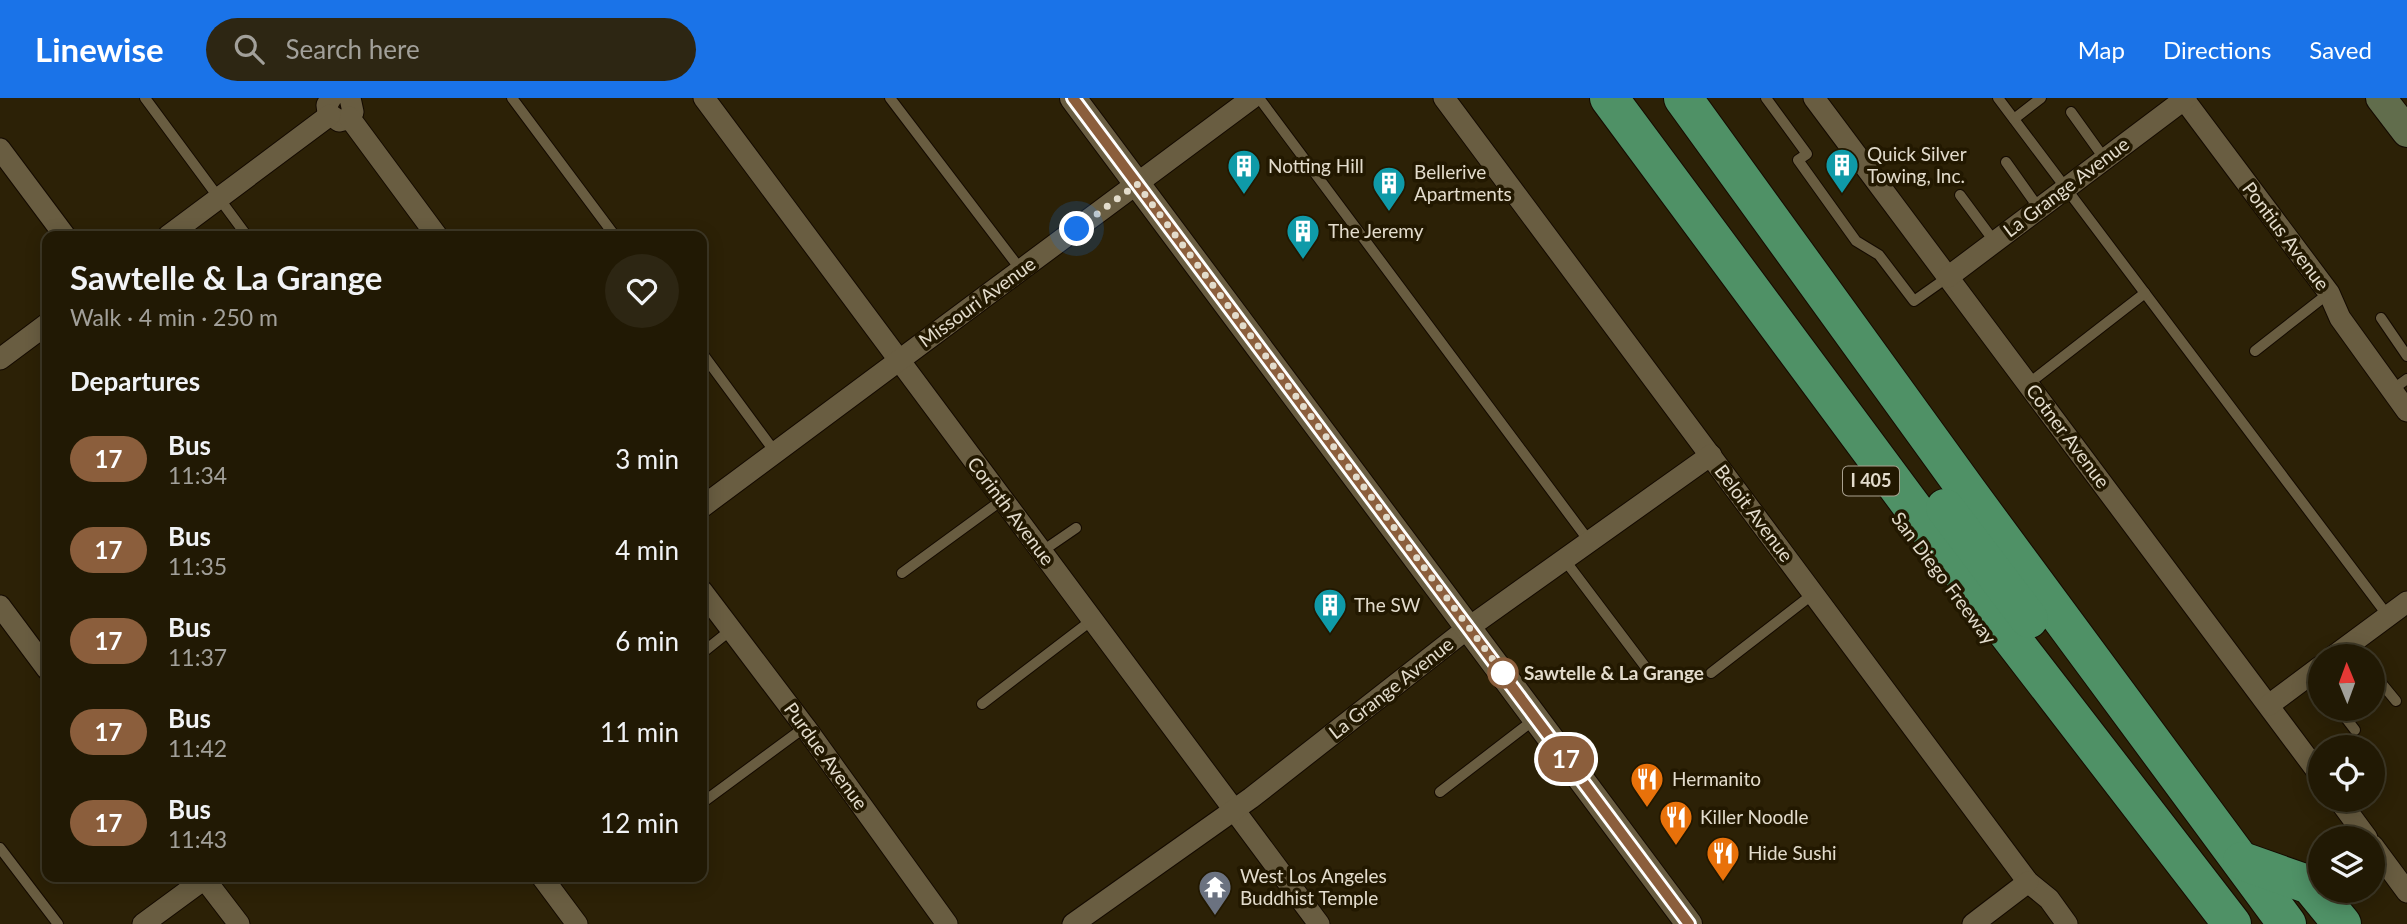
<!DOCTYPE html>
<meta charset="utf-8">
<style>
:root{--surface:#211904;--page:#2d2613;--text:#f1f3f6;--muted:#a2a09a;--line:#3e3826;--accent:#1a73e8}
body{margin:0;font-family:Lato,sans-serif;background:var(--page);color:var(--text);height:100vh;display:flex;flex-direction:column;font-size:26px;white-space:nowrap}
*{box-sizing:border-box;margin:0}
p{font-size:23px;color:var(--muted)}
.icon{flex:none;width:38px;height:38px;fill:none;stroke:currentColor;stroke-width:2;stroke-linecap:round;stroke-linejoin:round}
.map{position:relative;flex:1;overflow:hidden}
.drawer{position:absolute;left:42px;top:133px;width:665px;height:651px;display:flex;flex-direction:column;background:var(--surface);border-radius:14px;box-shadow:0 4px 18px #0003,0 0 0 2px var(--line)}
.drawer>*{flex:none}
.badge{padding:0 14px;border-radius:23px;font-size:24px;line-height:46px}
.needle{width:46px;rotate:359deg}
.fabs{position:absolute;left:2308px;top:546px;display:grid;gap:14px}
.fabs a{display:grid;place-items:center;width:77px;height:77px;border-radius:50%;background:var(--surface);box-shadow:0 4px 18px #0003,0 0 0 2px var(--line);font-size:35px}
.you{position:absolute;width:35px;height:35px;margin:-18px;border:5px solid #fff;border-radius:50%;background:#1a73e8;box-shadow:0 0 0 10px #1a73e833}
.map>.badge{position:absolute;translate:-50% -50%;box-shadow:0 0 0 4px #fff}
h2{padding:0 28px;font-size:26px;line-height:63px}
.round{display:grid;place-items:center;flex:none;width:74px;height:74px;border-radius:37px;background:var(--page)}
.overview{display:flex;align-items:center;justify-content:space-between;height:119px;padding:0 28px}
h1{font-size:33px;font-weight:700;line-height:52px}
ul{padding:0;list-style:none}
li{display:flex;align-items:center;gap:21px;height:91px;padding:0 28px}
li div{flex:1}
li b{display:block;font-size:26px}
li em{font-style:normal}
li .badge{min-width:77px;font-weight:700;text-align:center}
header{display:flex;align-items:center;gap:42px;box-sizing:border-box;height:98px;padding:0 35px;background:var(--accent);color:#fff}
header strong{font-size:33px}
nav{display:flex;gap:38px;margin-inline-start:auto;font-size:24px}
.search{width:490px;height:63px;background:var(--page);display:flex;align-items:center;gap:18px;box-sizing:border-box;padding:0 24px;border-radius:38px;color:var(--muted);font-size:26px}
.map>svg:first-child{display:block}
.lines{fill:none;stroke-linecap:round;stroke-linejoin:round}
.service-casing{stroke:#140a00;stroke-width:12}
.minor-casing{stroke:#140a00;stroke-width:23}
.tertiary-casing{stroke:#140a00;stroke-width:28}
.secondary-casing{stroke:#140a00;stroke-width:32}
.motorway-casing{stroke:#140a00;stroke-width:40}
.service{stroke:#695d41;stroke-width:10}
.minor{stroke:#695d41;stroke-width:21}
.tertiary{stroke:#695d41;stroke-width:26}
.secondary{stroke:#616d4c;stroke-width:30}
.motorway{stroke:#4f9166;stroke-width:38}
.line-casing{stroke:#fff;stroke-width:16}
.line{stroke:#8b5e3c;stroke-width:10}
.walk{stroke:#e3dccc;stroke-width:7;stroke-dasharray:0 12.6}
.stop-dot{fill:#fff;stroke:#8b5e3c;stroke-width:3.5}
.labels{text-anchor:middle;stroke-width:7;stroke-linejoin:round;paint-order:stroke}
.shield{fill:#221800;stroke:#a9a18f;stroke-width:2}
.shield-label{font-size:18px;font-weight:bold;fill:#e3dccc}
.poi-label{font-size:19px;fill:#e3dccc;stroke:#221800;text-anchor:start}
.street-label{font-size:19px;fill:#e3dccc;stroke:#221800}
.stop-label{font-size:19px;font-weight:bold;fill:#e3dccc;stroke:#221800;text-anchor:start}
</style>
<header>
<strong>Linewise</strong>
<div class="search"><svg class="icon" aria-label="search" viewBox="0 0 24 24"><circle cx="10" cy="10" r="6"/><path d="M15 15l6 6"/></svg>Search here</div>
<nav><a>Map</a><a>Directions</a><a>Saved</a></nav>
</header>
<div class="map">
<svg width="2407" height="826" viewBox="0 0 2407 826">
<rect width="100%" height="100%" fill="#2c2106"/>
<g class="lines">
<defs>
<g id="service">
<polyline points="145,0 247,138"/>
<polyline points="512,0 615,138"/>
<polyline points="890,0 1021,172"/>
<polyline points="1259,0 1589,443"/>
<polyline points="1766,0 1807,56 1798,62 1856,143 1879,157 1914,203 1948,179"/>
<polyline points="1998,0 2388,518"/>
<polyline points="2071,14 2104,60"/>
<polyline points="2014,21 2041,0"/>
<polyline points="2006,64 2038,109"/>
<polyline points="1960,97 1994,143"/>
<polyline points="2381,220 2407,258"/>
<polyline points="2255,253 2329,195"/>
<polyline points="702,255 775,354"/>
<polyline points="2028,286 2145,195"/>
<polyline points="2392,292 2407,281"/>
<polyline points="1041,454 1076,430"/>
<polyline points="1564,461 1653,579"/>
<polyline points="902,475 1002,402"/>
<polyline points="2351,546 2360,558"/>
<polyline points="702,555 732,531"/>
<polyline points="1711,575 1813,496"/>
<polyline points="2373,575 2396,603"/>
<polyline points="982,606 1092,522"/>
<polyline points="2339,611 2355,632"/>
<polyline points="1440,694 1535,621"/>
<polyline points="702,705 805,629"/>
<polyline points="0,750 58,826"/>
</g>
<g id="minor">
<polyline points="331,0 327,7 328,15 339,23 347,21 353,14 350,0"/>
<polyline points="704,0 1319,826"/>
<polyline points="1444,0 2028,784 2049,801 2067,826"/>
<polyline points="1814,0 2320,677"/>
<polyline points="2183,0 2329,195 2340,220 2407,313"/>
<polyline points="349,19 437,138"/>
<polyline points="0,51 65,138"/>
<polyline points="168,138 330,17"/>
<polyline points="1948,179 2186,0"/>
<polyline points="0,261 47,226"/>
<polyline points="702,409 1252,0"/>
<polyline points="702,493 805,629 947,826"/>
<polyline points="0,508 47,571"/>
<polyline points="2334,558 2407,504"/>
<polyline points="2269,607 2320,569"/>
<polyline points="2339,702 2367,740"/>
<polyline points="2373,748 2407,794"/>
<polyline points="203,779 239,826"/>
<polyline points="542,779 577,826"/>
<polyline points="143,826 207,779"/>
<polyline points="1073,826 1251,700 1468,530 1711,357"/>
<polyline points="1973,826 2028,784"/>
</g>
<polyline id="tertiary" points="1073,0 1689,826"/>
<polyline id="secondary" points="2381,0 2407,34"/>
<g id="motorway">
<polyline points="1609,0 1962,476 2232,826"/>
<polyline points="1683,0 1968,394 2287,826"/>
<polyline points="1945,410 2029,521"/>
<polyline points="2242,763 2310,787 2342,826"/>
</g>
</defs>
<!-- service casing -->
<use href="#service" class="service-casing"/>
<!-- minor casing -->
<use href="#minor" class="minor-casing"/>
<!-- tertiary casing -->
<use href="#tertiary" class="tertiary-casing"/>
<!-- secondary casing -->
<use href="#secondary" class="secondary-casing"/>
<!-- motorway casing -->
<use href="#motorway" class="motorway-casing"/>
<!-- service -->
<use href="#service" class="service"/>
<!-- minor -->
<use href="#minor" class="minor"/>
<!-- tertiary -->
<use href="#tertiary" class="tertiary"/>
<!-- secondary -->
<use href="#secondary" class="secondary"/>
<!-- motorway -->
<use href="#motorway" class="motorway"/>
</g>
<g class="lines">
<defs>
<polyline id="line" points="1073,0 1689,826"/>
</defs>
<!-- line casing -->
<use href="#line" class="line-casing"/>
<!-- line -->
<use href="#line" class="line"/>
<!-- walk -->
<polyline class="walk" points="1077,131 1137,86 1503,575"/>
</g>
<!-- icons -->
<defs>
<symbol id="building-pin" viewBox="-11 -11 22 30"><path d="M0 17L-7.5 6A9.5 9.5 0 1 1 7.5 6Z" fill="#0f9aa8" stroke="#221800"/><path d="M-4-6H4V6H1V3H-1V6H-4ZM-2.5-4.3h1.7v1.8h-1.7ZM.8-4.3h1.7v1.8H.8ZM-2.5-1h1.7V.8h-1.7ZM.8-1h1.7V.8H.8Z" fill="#fff"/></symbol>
<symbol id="restaurant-pin" viewBox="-11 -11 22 30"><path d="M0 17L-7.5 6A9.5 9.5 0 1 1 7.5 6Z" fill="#e8710a" stroke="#221800"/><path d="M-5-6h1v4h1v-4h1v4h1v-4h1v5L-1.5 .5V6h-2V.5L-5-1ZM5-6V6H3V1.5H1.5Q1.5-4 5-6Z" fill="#fff"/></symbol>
<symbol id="temple-pin" viewBox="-11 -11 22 30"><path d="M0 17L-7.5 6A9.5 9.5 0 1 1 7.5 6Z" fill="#6b7280" stroke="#221800"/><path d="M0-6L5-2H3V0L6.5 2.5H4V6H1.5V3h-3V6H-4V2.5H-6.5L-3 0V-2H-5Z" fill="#fff"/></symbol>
</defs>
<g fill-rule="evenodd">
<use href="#building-pin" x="1823" y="48" width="38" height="52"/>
<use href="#building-pin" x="1225" y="49" width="38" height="52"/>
<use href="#building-pin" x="1370" y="66" width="38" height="52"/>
<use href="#building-pin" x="1284" y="114" width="38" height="52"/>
<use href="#building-pin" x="1311" y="488" width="38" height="52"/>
<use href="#restaurant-pin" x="1628" y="662" width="38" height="52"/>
<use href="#restaurant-pin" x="1657" y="700" width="38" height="52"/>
<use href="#restaurant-pin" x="1704" y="736" width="38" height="52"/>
<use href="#temple-pin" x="1196" y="770" width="38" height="52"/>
</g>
<!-- markers -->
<circle class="stop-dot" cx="1503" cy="575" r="14"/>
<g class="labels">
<!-- shield labels -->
<rect class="shield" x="1843" y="368.5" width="56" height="29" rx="5"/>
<g class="shield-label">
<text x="1871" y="389">I 405</text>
</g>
<!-- poi labels -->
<g class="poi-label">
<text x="1867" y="63">Quick Silver<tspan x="1867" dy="22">Towing, Inc.</tspan></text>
<text x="1268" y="75">Notting Hill</text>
<text x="1414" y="81">Bellerive<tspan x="1414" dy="22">Apartments</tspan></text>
<text x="1328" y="140">The Jeremy</text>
<text x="1354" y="514">The SW</text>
<text x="1672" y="688">Hermanito</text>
<text x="1700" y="726">Killer Noodle</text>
<text x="1748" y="762">Hide Sushi</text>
<text x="1240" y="785">West Los Angeles<tspan x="1240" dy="22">Buddhist Temple</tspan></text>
</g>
<!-- street labels -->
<g class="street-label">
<text transform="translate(2066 89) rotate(-37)" y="7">La Grange Avenue</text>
<text transform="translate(2286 138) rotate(53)" y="7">Pontius Avenue</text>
<text transform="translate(977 204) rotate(-36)" y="7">Missouri Avenue</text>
<text transform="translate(2068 338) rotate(53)" y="7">Cotner Avenue</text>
<text transform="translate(1011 413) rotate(53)" y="7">Corinth Avenue</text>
<text transform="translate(1754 415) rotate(53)" y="7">Beloit Avenue</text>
<text transform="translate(1944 480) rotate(53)" y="7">San Diego Freeway</text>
<text transform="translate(1391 590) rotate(-38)" y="7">La Grange Avenue</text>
<text transform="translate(826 658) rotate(54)" y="7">Purdue Avenue</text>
</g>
<!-- stop labels -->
<g class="stop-label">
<text x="1524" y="582">Sawtelle &amp; La Grange</text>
</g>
</g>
</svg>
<div class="fabs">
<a><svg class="needle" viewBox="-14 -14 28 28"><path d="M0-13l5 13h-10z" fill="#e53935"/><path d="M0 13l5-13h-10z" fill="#a2a09a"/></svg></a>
<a><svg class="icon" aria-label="locate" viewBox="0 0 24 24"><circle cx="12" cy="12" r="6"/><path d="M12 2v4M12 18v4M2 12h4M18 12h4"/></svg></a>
<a><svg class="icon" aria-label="layers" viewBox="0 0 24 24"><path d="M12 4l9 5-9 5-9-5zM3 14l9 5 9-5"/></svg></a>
</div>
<div class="you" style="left:1077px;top:131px"></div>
<b class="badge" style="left:1566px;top:661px;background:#8b5e3c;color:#fff">17</b>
<section class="drawer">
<div class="overview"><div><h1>Sawtelle &amp; La Grange</h1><p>Walk · 4 min · 250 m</p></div><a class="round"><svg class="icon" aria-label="heart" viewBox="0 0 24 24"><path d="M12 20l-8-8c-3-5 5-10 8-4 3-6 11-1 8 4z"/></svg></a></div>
<h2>Departures</h2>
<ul>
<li><span class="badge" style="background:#8b5e3c;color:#fff">17</span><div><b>Bus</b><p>11:34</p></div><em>3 min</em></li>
<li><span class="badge" style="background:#8b5e3c;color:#fff">17</span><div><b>Bus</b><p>11:35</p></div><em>4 min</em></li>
<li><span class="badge" style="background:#8b5e3c;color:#fff">17</span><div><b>Bus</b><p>11:37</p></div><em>6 min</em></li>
<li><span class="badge" style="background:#8b5e3c;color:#fff">17</span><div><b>Bus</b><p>11:42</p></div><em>11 min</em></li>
<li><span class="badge" style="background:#8b5e3c;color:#fff">17</span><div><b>Bus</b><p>11:43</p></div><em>12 min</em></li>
</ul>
</section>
</div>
